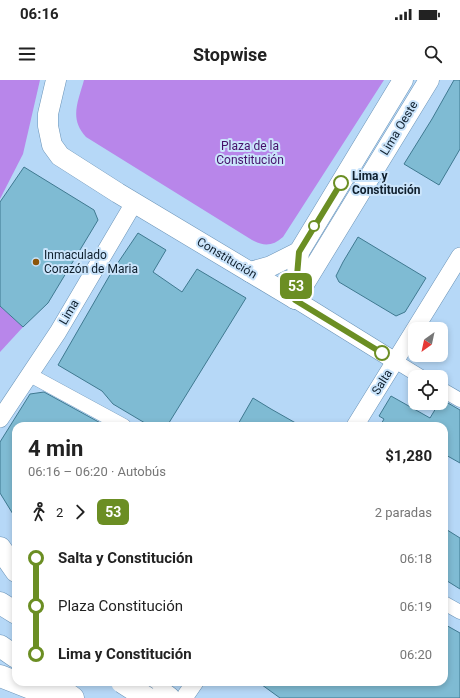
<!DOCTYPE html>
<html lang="es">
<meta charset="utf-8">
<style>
:root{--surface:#fff;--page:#f2f2f2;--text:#222;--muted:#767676}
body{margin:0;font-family:Roboto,sans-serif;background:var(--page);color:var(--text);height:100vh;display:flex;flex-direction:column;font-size:15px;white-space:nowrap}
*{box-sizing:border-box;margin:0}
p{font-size:13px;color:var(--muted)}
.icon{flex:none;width:22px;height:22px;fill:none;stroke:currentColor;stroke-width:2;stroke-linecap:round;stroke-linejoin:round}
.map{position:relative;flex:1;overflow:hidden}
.drawer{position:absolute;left:12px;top:342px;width:436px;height:264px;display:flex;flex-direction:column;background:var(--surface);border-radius:12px;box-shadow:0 2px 6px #0003}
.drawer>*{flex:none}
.badge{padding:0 8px;border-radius:6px;font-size:14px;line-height:26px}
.needle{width:26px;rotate:213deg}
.fabs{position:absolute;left:408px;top:242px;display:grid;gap:8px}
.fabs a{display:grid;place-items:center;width:40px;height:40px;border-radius:8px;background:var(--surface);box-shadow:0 2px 6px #0003;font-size:20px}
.map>.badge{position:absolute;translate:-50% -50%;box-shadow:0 0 0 2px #fff}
.legs{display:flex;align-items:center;gap:6px;height:44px;padding:0 16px;font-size:13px}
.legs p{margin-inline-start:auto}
.headline{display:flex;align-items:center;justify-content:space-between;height:68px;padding:0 16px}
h1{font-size:22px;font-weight:700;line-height:30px}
ul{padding:0 16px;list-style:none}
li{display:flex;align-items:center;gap:14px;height:48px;font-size:15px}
li i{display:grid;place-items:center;width:6px;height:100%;margin:0 5px;background:currentColor}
li i::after{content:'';width:10px;height:10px;margin:-5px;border:3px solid;border-radius:50%;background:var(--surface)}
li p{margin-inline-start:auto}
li:first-child i{background:linear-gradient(#0000 50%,currentColor 0)}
li:last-child i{background:linear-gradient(currentColor 50%,#0000 0)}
.status{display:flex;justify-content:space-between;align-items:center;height:28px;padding:0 20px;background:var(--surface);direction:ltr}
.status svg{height:11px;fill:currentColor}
header{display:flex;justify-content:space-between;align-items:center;height:52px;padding:0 16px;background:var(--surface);font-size:18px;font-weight:700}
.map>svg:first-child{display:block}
.green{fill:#b886ea}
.building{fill:#7fbbd3;stroke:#3f7990}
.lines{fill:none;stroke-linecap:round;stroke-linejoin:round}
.minor-casing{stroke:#6b94b8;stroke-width:15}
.tertiary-casing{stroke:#6b94b8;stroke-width:18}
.secondary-casing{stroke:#6b94b8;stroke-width:21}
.motorway-casing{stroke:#6b94b8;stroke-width:23}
.minor{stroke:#fff;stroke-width:14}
.tertiary{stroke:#fff;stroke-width:17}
.secondary{stroke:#fff;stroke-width:20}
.motorway{stroke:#fff;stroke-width:22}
.motorway-bridge-casing{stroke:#6b94b8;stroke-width:23;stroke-linecap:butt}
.motorway-bridge{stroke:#fff;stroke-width:22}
.line-1-casing{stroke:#fff;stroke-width:9}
.line-1{stroke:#6b8e23;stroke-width:6}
.stop-1-dot{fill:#fff;stroke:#6b8e23;stroke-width:2}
.poi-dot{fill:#8c5509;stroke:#cae4fb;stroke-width:1.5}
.labels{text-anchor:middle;stroke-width:4;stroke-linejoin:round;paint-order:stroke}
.street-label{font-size:12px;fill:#0f1f2d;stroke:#cae4fb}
.park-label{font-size:12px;fill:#45106a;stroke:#cae4fb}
.stop-label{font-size:12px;font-weight:bold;fill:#0f1f2d;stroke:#cae4fb;text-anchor:start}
.poi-label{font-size:12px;fill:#0f1f2d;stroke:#cae4fb;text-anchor:start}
</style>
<div class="status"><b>06:16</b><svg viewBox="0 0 49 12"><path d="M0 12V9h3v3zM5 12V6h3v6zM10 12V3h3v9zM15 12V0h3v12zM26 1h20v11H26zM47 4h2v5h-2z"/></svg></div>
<header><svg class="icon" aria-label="menu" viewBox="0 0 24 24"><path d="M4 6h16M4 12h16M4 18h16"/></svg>Stopwise<svg class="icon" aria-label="search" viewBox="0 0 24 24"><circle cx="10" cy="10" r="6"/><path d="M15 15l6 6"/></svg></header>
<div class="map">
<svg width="460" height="618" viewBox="0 0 460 618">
<rect width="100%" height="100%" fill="#b6d8f7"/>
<!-- green -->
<g class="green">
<polygon points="0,0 40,0 23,74 0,119"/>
<path d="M 84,0 L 384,0 L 283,157 C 273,166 264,167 252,160 L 86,57 C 69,39 78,22 84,0 Z"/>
<polygon points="0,226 23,247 0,272"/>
</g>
<!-- building -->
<g class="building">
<polygon points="454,0 460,0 460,69 439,105 404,84 432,39"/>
<polygon points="24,87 94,130 98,140 48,223 23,247 0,226 0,122"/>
<polygon points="138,153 166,170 153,192 182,212 197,189 246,218 167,346 150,346 113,324 102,311 58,285 111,193"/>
<polygon points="358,157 426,198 405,232 396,236 339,202 336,196 343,182"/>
<polygon points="44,312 106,346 16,346 16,439 0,413 0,362 30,314"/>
<polygon points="391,316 430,338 439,323 441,323 441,319 460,330 460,383 444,374 444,346 380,346 384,339 379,336"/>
<polygon points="253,318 271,329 301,346 237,346"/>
<polygon points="444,448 460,458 460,509 444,499"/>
<polygon points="444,544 460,553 460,618 280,618 258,602 444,602"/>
</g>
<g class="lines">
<defs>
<g id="minor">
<polyline points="395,281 421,297"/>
<polyline points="30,295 124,346"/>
<polyline points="441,309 460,320"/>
<polyline points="444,523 460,532"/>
</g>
<g id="tertiary">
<polyline points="295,219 395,281"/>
<polyline points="0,339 58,252 134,123"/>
<polyline points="355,346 460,176"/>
<polyline points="186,615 195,602"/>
</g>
<g id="secondary">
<polyline points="56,0 48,34 48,46 52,65 60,76 118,113 295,219"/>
<polyline points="250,192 271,186 299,172"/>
<polyline points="295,215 299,172 403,0"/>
<polyline points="295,219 429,0"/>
</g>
<g id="motorway">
<polyline points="0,468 16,491"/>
<polyline points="0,523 16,533"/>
<polyline points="0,566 16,577"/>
<polyline points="0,596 46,614"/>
<polyline points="51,602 73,618"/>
<polyline points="148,602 169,618"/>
</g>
</defs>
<!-- minor casing -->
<use href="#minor" class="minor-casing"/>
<!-- tertiary casing -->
<use href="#tertiary" class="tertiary-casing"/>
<!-- secondary casing -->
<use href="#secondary" class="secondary-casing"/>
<!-- motorway casing -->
<use href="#motorway" class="motorway-casing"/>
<!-- minor -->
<use href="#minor" class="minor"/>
<!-- tertiary -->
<use href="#tertiary" class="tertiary"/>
<!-- secondary -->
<use href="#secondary" class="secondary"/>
<!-- motorway -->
<use href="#motorway" class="motorway"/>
<defs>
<polyline id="motorway-bridge" points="122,602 147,618"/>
</defs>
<!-- motorway-bridge casing -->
<use href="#motorway-bridge" class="motorway-bridge-casing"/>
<!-- motorway-bridge -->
<use href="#motorway-bridge" class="motorway-bridge"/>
</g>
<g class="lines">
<defs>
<polyline id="line-1" points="341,103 299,172 295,220 382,273"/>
</defs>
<!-- line-1 casing -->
<use href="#line-1" class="line-1-casing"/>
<!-- line-1 -->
<use href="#line-1" class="line-1"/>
</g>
<!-- markers -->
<g class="stop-1-dot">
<circle cx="341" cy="103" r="7"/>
<circle cx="314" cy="146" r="5"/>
<circle cx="382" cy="273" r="7"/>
</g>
<circle class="poi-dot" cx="36" cy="182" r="4"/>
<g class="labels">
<!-- street labels -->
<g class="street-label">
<text transform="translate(399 48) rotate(-59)" y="4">Lima Oeste</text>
<text transform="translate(227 178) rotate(31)" y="4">Constitución</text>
<text transform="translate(69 232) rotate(-60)" y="4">Lima</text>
<text transform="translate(382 302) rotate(-58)" y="4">Salta</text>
</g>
<!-- park labels -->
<g class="park-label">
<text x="250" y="70">Plaza de la<tspan x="250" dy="14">Constitución</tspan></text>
</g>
<!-- stop labels -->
<g class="stop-label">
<text x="352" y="100">Lima y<tspan x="352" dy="14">Constitución</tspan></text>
</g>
<!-- poi labels -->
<g class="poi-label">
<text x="44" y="179">Inmaculado<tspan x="44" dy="14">Corazón de Maria</tspan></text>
</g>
</g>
</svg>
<div class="fabs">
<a><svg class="needle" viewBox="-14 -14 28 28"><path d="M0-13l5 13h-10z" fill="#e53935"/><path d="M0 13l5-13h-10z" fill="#767676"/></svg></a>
<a><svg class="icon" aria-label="locate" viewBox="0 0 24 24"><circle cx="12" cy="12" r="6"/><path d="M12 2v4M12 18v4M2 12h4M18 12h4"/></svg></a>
</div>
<b class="badge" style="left:296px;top:206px;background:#6b8e23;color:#fff">53</b>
<section class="drawer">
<div class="headline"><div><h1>4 min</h1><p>06:16 – 06:20 · Autobús</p></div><b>$1,280</b></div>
<div class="legs"><svg class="icon" aria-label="walk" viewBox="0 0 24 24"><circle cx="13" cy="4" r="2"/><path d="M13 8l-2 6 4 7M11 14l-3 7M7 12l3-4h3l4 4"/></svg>2<svg class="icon" aria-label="forward" viewBox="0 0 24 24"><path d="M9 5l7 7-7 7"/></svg><b class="badge" style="background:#6b8e23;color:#fff">53</b><p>2 paradas</p></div>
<ul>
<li><i style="color:#6b8e23"></i><b>Salta y Constitución</b><p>06:18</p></li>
<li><i style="color:#6b8e23"></i><span>Plaza Constitución</span><p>06:19</p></li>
<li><i style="color:#6b8e23"></i><b>Lima y Constitución</b><p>06:20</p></li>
</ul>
</section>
</div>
